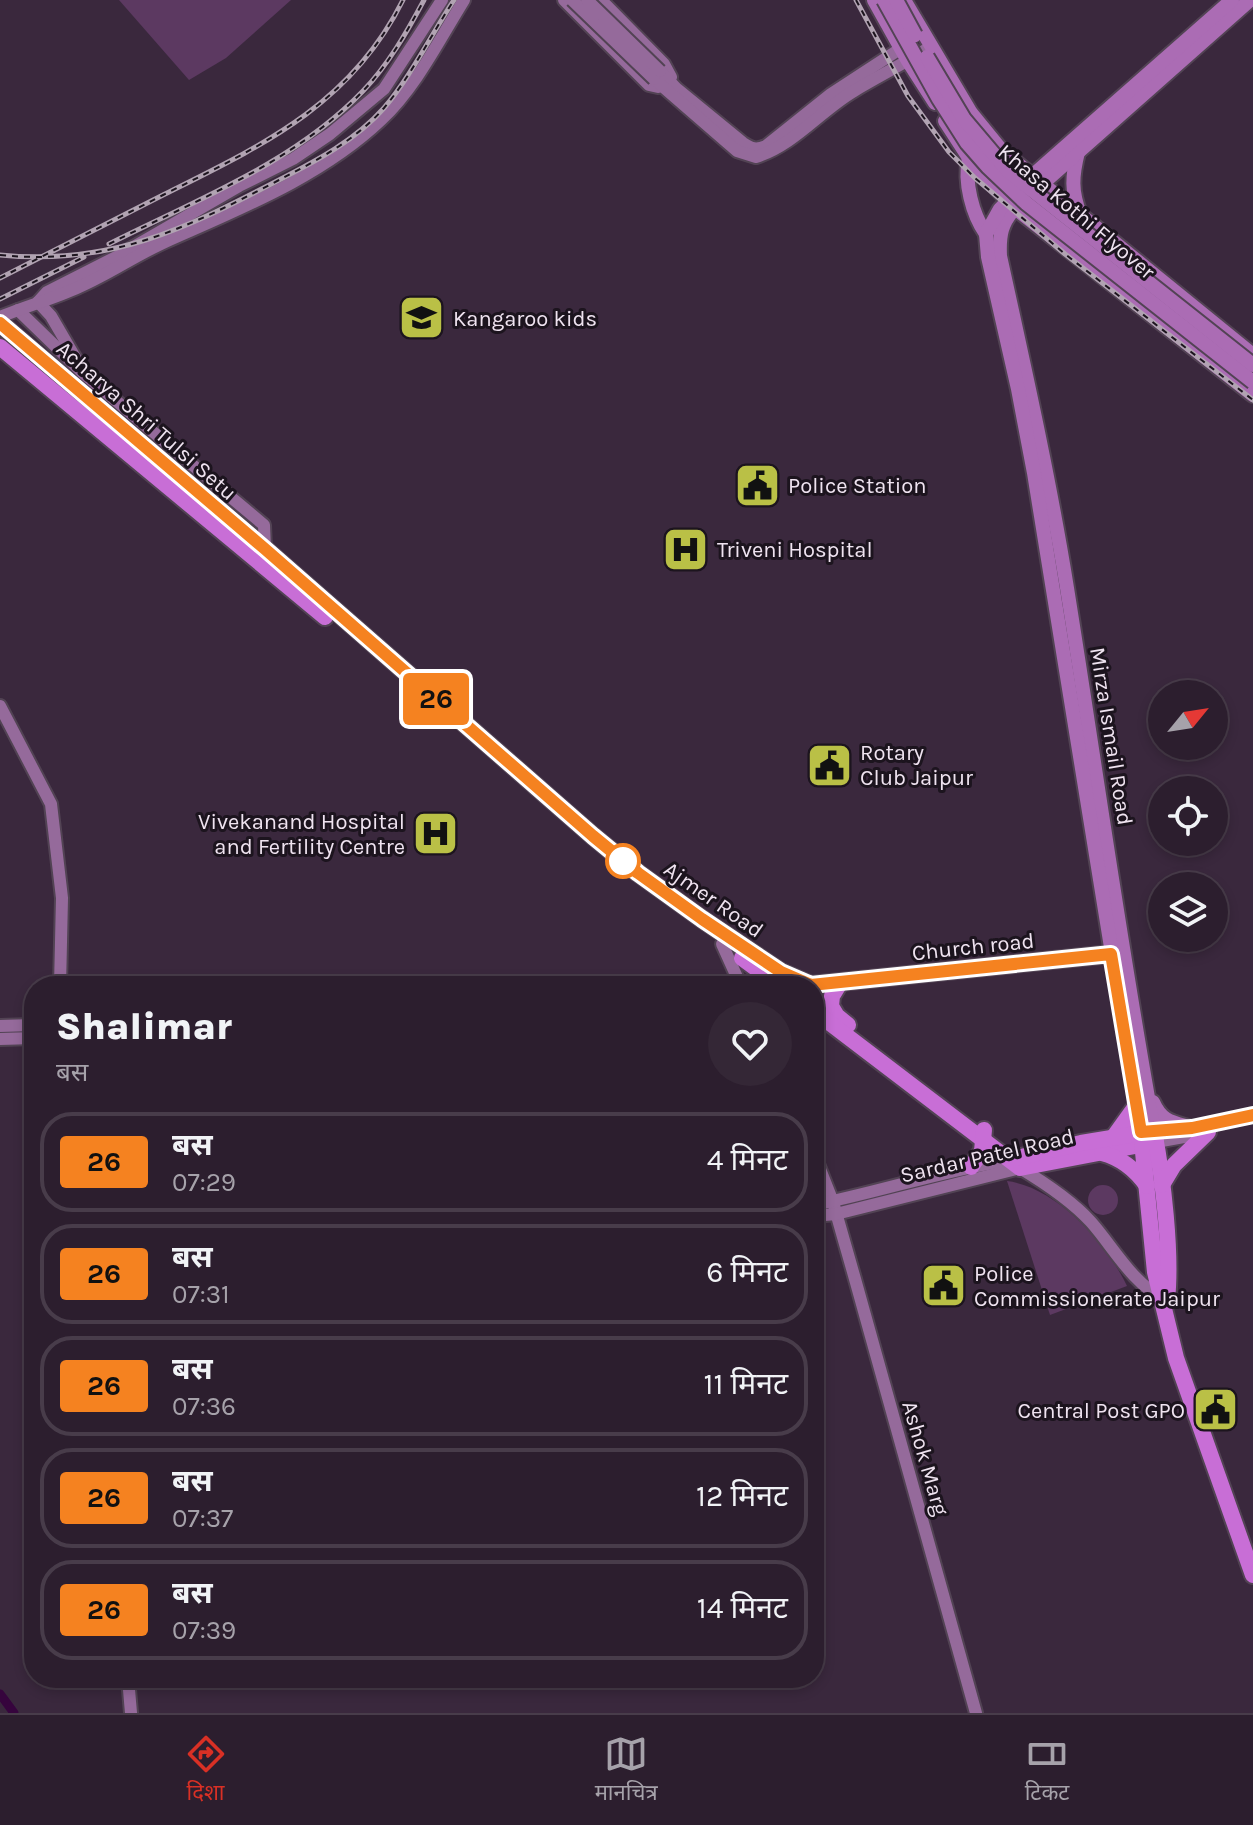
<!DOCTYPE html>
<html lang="hi">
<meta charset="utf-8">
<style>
:root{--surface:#2c1e2e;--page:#342736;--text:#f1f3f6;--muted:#a6a2aa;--line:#483c4a;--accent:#d93025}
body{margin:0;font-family:Karla,"Noto Sans Devanagari",sans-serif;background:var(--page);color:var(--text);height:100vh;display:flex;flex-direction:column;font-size:30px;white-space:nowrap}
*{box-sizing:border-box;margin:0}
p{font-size:26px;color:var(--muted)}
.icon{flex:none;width:44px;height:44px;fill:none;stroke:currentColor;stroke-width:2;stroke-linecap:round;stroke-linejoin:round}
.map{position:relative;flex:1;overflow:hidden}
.panel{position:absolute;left:24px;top:976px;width:800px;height:712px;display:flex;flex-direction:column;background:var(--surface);border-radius:32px;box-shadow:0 4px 12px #0003,0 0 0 2px var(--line)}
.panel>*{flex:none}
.badge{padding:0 16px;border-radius:6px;font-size:28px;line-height:52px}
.needle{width:52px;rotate:60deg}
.fabs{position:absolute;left:1148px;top:680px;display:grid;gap:16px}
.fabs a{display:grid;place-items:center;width:80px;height:80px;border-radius:50%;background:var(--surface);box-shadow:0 4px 12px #0003,0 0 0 2px var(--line);font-size:40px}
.map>.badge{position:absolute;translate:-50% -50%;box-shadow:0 0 0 4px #fff}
.round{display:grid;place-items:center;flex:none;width:84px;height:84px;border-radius:42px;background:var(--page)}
.summary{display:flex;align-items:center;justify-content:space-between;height:136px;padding:0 32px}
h1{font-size:38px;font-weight:800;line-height:60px}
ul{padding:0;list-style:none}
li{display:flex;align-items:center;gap:24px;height:100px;margin:0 16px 12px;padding:0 16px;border:4px solid var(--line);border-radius:32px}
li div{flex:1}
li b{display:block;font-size:30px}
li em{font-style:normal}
li .badge{min-width:88px;font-weight:700;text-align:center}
.tab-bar{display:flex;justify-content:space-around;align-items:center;height:112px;border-top:2px solid var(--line);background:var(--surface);font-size:22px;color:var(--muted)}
.tab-bar a{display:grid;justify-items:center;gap:4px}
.tab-bar .on{color:var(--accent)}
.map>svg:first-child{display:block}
.green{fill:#5c3961}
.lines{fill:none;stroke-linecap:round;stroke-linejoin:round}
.canal{stroke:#36043d;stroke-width:9}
.secondary-casing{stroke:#524354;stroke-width:16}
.primary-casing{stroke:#524354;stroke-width:18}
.highway-casing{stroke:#524354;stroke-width:20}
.secondary{stroke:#956a9b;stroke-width:12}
.primary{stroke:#ab6cb4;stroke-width:14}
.highway{stroke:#c86ed6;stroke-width:16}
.rail-casing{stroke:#b1a3b2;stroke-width:5}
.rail{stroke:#1c141e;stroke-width:2;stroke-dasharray:6;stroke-linecap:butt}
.secondary-bridge-casing{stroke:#524354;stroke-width:16;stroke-linecap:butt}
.primary-bridge-casing{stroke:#524354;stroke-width:18;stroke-linecap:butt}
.secondary-bridge{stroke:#956a9b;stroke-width:12}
.primary-bridge{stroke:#ab6cb4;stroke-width:14}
.line-casing{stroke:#fff;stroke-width:18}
.line{stroke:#f58220;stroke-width:12}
.stop-dot{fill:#fff;stroke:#f58220;stroke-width:4}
.labels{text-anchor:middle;stroke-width:6;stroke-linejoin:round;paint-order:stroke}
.street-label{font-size:22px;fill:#efe3f0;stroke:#1c141e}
.poi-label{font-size:22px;fill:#efe3f0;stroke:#1c141e;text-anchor:start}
</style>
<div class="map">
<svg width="1253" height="1713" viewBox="0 0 1253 1713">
<rect width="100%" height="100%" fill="#3a283d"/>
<!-- green -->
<g class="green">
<polygon points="119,0 291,0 226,58 189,80"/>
<path d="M 1007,1181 C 1056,1187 1106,1242 1127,1286 L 1050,1315 Z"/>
<circle cx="1103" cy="1200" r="15"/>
</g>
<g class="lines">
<!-- canal -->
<polyline class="canal" points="0,1694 14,1713"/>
<defs>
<g id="secondary">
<polyline points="564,0 649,85 658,87"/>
<polyline points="601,0 664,64 671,77"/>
<path d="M 660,71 L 677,89 L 743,143 C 752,149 756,150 766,146 L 831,94 L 906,45"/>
<path d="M 654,79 L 737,151 L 756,157 C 794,145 820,111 854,91 C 879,76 905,63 930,47"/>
<polyline points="38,302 47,292 118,256 239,186 293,159 330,134 384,89 442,0"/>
<polyline points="38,302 51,316 76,359"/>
<polyline points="18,310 83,373 264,525 265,549"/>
<path d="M 0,317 C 26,306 53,299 79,287 C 109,274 136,255 165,242 C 239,209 321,177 381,120 C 416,87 439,40 464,0"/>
<polyline points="0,706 51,804 62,898 60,986"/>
<polyline points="722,944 741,986"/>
<polyline points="0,1026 32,1025"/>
<polyline points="0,1039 34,1038"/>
<polyline points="1154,1131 1192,1128 1253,1115"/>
<polyline points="1156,1142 1195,1135"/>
<polyline points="814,1154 833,1202 855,1279 976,1713"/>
<path d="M 814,1205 C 880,1192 944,1170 1010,1160"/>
<path d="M 814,1216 L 836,1214 L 1020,1168 C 1045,1183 1071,1200 1091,1222 C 1114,1248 1132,1283 1164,1299"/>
<polyline points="128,1678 131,1713"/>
</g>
<g id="primary">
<polyline points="874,0 908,61 935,103"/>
<polyline points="904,0 971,113 1002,151 1253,355"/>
<polyline points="945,121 969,158 1008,201"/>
<path d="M 1078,152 C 1072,176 1071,191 1080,214"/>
<path d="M 969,158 C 964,182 972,214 986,234"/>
<polyline points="1015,208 1253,395"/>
<path d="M 1153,1102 C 1162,1122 1172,1122 1192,1128"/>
<path d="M 1154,1131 C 1121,951 1096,769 1067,588 C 1049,476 1024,366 1000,256 C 999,236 1001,223 1015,208 L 1250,0"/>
<polyline points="1141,1132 1034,473 1018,389 988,257 986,234 1000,209 1032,176 1232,0"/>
</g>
<g id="highway">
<polyline points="0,323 265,549 593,836 638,873 702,919 781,972 811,985 1111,954"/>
<polyline points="0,347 325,617"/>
<polyline points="742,958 780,986"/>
<polyline points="840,983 832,996 831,1006 837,1016 848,1025"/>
<polyline points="814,1011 1020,1168 1156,1142"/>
<polyline points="1141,1132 1155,1272 1176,1358 1253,1575"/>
<polyline points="1113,1138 1136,1106"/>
<path d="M 1102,1153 C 1121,1158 1136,1170 1147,1186"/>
<path d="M 1017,1158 L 1081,1143 L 1154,1131 C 1163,1178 1172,1253 1167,1300"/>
<polyline points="971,1167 982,1151 984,1130"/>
<polyline points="1162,1185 1174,1165 1208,1132"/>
</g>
</defs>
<!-- secondary casing -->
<use href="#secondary" class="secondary-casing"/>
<!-- primary casing -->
<use href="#primary" class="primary-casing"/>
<!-- highway casing -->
<use href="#highway" class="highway-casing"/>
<!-- secondary -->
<use href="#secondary" class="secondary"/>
<!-- primary -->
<use href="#primary" class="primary"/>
<!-- highway -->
<use href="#highway" class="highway"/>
<defs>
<g id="rail">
<polyline points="856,0 908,96 949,152 975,178 1065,254 1253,400"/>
<path d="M 109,244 C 196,200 294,163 363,91 C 388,65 407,32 424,0"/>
<path d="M 0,255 C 110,266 185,229 279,180 C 316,161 356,140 384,108 C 411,76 431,35 454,0"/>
<path d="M 0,278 C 54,250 109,223 163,195 C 261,146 351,105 403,0"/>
<polyline points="0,299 84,257"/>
</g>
</defs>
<!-- rail casing -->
<use href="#rail" class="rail-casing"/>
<!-- rail -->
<use href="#rail" class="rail"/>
<defs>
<g id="secondary-bridge">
<polyline points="572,0 654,79"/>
<polyline points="587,0 660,71"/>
</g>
<g id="primary-bridge">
<polyline points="884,0 939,99 967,143 988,167 1026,203 1253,382"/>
<polyline points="896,0 915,35"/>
<polyline points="927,57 964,119 1008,171 1253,365"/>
</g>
</defs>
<!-- secondary-bridge casing -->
<use href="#secondary-bridge" class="secondary-bridge-casing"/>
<!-- primary-bridge casing -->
<use href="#primary-bridge" class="primary-bridge-casing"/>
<!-- secondary-bridge -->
<use href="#secondary-bridge" class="secondary-bridge"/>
<!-- primary-bridge -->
<use href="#primary-bridge" class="primary-bridge"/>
</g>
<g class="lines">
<defs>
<polyline id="line" points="0,323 265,549 593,836 638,873 702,919 781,972 811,985 1111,954 1141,1132 1192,1128 1253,1115"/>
</defs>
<!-- line casing -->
<use href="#line" class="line-casing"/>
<!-- line -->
<use href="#line" class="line"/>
</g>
<!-- icons -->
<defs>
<symbol id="school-square" viewBox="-11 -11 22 22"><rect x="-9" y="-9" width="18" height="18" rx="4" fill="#bac046" stroke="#1c141e"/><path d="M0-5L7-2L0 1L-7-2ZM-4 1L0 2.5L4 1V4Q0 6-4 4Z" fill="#111"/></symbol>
<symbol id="civic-square" viewBox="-11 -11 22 22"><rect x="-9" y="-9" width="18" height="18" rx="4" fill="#bac046" stroke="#1c141e"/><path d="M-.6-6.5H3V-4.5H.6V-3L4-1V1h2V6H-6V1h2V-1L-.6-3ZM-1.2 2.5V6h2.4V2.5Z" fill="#111"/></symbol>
<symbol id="hospital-square" viewBox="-11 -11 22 22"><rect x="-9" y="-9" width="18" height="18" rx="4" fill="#bac046" stroke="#1c141e"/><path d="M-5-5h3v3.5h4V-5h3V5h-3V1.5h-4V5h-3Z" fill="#111"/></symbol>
</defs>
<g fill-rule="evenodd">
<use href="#school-square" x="396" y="292" width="51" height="51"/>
<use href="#civic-square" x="732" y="460" width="51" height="51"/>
<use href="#hospital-square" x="660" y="524" width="51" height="51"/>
<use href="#civic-square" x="804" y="740" width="51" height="51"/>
<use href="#hospital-square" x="410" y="808" width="51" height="51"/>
<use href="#civic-square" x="918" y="1260" width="51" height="51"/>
<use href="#civic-square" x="1190" y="1384" width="51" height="51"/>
</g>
<!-- markers -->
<circle class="stop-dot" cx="623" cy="861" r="16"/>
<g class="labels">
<!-- street labels -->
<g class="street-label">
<text transform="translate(1077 211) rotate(40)" y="8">Khasa Kothi Flyover</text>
<text transform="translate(147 420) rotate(41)" y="8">Acharya Shri Tulsi Setu</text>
<text transform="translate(1112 736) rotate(81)" y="8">Mirza Ismail Road</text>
<text transform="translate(714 899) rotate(35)" y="8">Ajmer Road</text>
<text transform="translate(973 946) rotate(-6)" y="8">Church road</text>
<text transform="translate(987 1155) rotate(-13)" y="8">Sardar Patel Road</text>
<text transform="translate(926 1458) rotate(74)" y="8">Ashok Marg</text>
</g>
<!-- poi labels -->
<g class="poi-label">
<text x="453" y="326">Kangaroo kids</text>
<text x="788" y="493">Police Station</text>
<text x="717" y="557">Triveni Hospital</text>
<text x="860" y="760">Rotary<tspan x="860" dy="25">Club Jaipur</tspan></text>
<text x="405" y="829" text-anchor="end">Vivekanand Hospital<tspan x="405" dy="25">and Fertility Centre</tspan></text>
<text x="974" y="1281">Police<tspan x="974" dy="25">Commissionerate Jaipur</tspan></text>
<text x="1185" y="1418" text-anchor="end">Central Post GPO</text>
</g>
</g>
</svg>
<div class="fabs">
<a><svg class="needle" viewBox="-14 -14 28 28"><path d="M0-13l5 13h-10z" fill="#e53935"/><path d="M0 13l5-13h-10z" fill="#a6a2aa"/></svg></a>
<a><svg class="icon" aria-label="locate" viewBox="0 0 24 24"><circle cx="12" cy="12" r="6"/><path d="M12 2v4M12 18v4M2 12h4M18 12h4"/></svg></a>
<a><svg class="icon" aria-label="layers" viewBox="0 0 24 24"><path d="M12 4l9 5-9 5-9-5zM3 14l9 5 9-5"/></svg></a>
</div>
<b class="badge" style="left:436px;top:699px;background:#f58220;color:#111">26</b>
<section class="panel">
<div class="summary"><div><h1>Shalimar</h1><p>बस</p></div><a class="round"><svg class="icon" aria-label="heart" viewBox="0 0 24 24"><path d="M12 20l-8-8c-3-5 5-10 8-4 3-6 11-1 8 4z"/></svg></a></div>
<ul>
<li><span class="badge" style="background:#f58220;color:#111">26</span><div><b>बस</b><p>07:29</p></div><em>4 मिनट</em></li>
<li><span class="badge" style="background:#f58220;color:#111">26</span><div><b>बस</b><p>07:31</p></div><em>6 मिनट</em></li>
<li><span class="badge" style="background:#f58220;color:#111">26</span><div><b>बस</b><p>07:36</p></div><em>11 मिनट</em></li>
<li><span class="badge" style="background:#f58220;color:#111">26</span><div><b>बस</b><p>07:37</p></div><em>12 मिनट</em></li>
<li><span class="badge" style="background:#f58220;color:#111">26</span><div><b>बस</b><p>07:39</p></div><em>14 मिनट</em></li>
</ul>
</section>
</div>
<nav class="tab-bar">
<a class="on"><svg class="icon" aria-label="directions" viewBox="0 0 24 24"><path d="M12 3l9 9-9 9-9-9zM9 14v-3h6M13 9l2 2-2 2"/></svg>दिशा</a>
<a><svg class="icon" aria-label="map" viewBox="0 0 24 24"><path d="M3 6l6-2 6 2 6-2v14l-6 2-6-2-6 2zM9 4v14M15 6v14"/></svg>मानचित्र</a>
<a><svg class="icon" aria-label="tickets" viewBox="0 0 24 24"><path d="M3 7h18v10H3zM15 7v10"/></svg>टिकट</a>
</nav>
